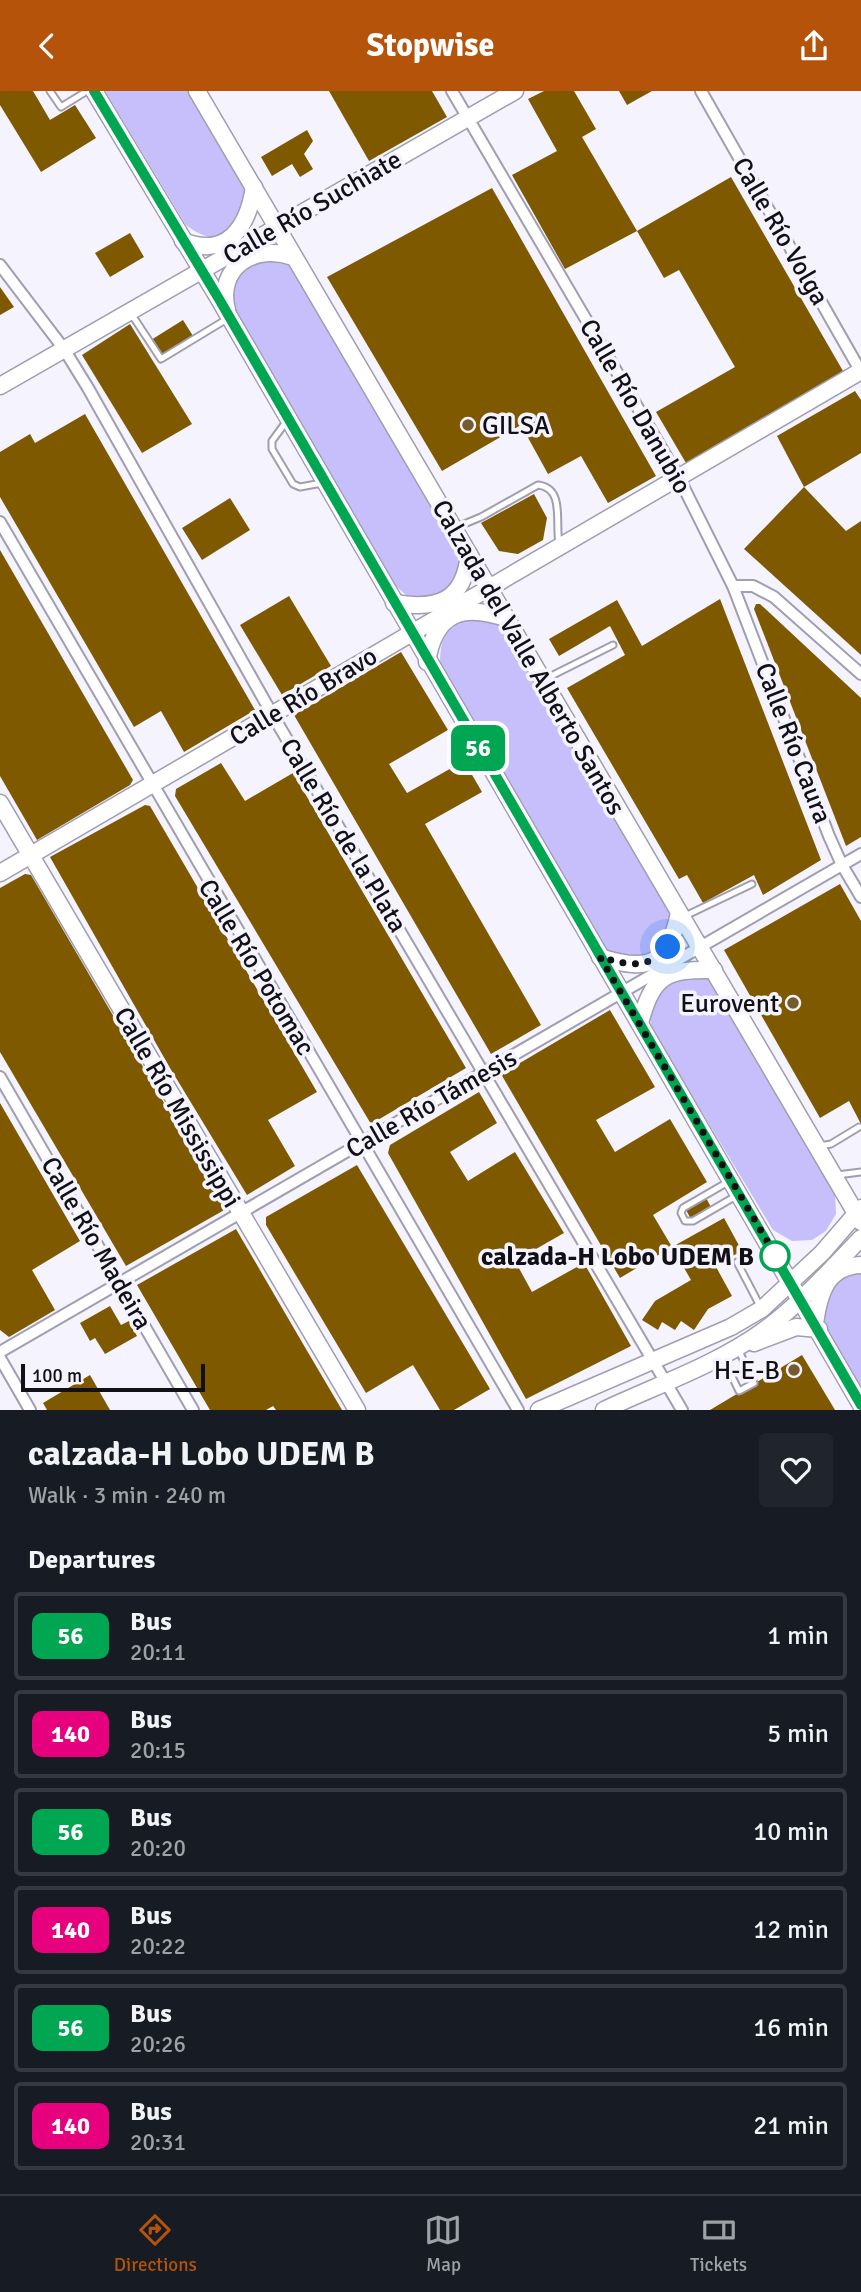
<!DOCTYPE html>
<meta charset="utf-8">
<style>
:root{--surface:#171b24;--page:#20242c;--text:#f1f3f6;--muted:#9ea1a6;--line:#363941;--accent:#b45309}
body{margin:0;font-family:Signika,sans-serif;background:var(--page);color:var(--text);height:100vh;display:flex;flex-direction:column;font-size:26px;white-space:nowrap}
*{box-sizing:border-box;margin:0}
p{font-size:23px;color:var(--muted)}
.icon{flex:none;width:38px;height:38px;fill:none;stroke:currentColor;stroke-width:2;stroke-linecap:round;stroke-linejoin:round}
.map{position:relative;height:1319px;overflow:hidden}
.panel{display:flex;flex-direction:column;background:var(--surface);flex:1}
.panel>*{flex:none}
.badge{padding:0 14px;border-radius:10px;font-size:24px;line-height:46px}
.scale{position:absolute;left:21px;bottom:18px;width:184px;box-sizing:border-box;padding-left:7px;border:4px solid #111016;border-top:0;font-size:19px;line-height:24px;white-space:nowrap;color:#111016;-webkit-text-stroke:5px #f4f3fe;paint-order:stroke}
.you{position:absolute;width:35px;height:35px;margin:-18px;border:5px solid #fff;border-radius:50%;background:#1a73e8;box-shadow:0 0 0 10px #1a73e833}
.map>.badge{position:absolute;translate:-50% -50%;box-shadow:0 0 0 4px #fff}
h2{padding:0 28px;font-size:26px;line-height:63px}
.round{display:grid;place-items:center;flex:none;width:74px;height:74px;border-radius:7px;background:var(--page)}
.head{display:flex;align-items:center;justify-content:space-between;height:119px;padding:0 28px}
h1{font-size:33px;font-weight:700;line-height:52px}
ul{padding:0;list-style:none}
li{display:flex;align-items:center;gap:21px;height:88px;margin:0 14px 10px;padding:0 14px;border:4px solid var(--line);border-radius:7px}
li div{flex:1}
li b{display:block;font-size:26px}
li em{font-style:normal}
li .badge{min-width:77px;font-weight:700;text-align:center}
header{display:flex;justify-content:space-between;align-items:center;height:91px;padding:0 28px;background:var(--accent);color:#fff;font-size:32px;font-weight:700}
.dock{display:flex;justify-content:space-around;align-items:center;height:98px;border-top:2px solid var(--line);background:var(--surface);font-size:19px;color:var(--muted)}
.dock a{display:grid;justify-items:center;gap:4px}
.dock .on{color:var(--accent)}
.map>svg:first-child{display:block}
.green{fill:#c6bffb}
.building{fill:#7e5900}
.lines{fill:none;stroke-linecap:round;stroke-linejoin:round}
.lane-casing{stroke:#a09eaf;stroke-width:9}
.street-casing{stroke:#a09eaf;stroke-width:14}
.secondary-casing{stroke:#a09eaf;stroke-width:19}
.lane{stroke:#fff;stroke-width:5}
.street{stroke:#fff;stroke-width:10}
.secondary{stroke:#fff;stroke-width:16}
.line-casing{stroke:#fff;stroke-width:16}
.line{stroke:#00a651;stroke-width:10}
.walk{stroke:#111016;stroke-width:7;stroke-dasharray:0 12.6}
.poi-dot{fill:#745a2c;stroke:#f4f3fe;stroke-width:2.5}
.stop-dot{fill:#fff;stroke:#00a651;stroke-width:3.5}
.labels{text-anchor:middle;stroke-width:7;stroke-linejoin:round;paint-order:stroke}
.street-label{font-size:26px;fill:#111016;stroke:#f4f3fe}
.poi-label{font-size:26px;fill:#111016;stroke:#f4f3fe;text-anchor:end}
.stop-label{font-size:26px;font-weight:bold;fill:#111016;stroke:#f4f3fe;text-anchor:end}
</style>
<header><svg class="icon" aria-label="back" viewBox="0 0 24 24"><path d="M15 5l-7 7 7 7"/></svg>Stopwise<svg class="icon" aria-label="share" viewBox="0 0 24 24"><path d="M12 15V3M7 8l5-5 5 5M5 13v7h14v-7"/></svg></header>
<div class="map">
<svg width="861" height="1319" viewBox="0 0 861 1319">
<rect width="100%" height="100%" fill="#f4f3fe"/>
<!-- green -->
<g class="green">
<path d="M 105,0 L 191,0 L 249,97 C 237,133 227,165 186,134 Z"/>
<polygon points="282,164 299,180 463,463 461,483 449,503 411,508 392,492 230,212 230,187 243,170"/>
<path d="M 469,525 L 506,534 L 671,817 C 669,861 648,881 606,858 L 440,574 C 440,546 445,539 469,525 Z"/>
<polygon points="706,882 835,1101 836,1123 826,1140 812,1149 792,1150 773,1139 651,937 649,912 661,891"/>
<path d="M 850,1182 L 861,1182 L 861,1295 C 847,1271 804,1218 831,1193 C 837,1188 844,1185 850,1182 Z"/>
</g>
<!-- building -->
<g class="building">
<polygon points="0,0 33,0 50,29 75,14 96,47 41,81 0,14"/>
<polygon points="329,0 432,0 447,26 369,70"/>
<polygon points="544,0 574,0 596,38 582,46 637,140 731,86 843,280 686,372 656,321 735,276 679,179 664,187 637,140 565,178 512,84 557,60 528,8"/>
<polygon points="619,0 652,0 627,14"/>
<polygon points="307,39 313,50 304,63 313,78 300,86 292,73 272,85 261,66"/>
<polygon points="492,97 656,385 608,412 581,365 548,383 521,334 442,380 327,186"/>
<polygon points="130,142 144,166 110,186 95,162"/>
<polygon points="0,196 14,216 0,224"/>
<polygon points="183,229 193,245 161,265 151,249"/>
<polygon points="130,233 192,333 142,362 82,264"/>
<polygon points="855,300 861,309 861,362 804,396 777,345"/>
<polygon points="85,323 255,619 184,661 161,620 134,636 0,406 0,361 30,343 35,352"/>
<polygon points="804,396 846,440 861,430 861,564 744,458"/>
<polygon points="534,403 547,427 543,449 518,463 499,460 481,432"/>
<polygon points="230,407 250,439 202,469 182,437"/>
<polygon points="0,459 133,689 130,694 37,749 0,685"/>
<polygon points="289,505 331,575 282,604 240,534"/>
<polygon points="720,508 821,769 763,804 754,784 703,812 687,784 679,788 567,597 625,564 610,535 559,565 549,548 617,509 642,555"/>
<polygon points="756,513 760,513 861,607 861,746 846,755 754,518"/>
<polygon points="401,561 448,639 389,673 407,702 464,670 482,701 425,733 541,934 491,963 294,624"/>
<polygon points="221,672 245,710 293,682 466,977 371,1033 175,705 176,698"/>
<polygon points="145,714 150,715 317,1001 268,1029 295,1075 247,1104 170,977 50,766"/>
<polygon points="25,783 31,784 226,1118 126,1175 0,961 0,797"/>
<polygon points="840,793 861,830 861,1033 849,1010 820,1027 724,859"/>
<polygon points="610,919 655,996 596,1029 615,1061 670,1028 707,1091 653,1124 672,1156 620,1187 501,983"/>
<polygon points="479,1001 497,1032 450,1061 468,1090 515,1061 564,1142 515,1170 532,1201 584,1172 631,1255 526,1308 388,1062 390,1054"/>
<polygon points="0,1012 80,1150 32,1179 55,1219 9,1246 0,1239"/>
<polygon points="357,1074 490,1298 454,1319 440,1319 413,1274 366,1302 266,1134 266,1126"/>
<polygon points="705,1105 712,1118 692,1130 685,1117"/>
<polygon points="724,1127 742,1160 715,1174 732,1205 708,1218 694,1239 681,1230 675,1239 662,1231 658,1239 642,1229 655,1210 691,1189 672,1156"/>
<polygon points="236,1138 306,1258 342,1319 276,1319 273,1315 266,1319 210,1319 207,1314 137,1194"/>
<polygon points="110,1215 121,1234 129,1230 137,1245 105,1263 95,1247 90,1250 80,1232"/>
<polygon points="802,1264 835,1319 710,1319"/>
<polygon points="90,1284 110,1319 47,1319 43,1312"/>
</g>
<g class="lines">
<defs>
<g id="lane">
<polyline points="50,0 61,16 87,0"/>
<polyline points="132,224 161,268 227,228"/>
<polyline points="286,331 272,350 272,358 293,393 300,396 322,392"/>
<path d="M 457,436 L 481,426 L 538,394 C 565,397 555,431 559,452"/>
<polyline points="543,589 613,554"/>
<polyline points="685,825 752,793"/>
<polyline points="820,1055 831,1053 859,1036"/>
<polyline points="837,1084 861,1081"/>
<polyline points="728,1091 683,1117 681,1122 685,1130 693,1130 736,1105"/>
<polyline points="737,1171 760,1215"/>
<polyline points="723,1267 739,1300 754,1292 739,1260"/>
</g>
<g id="street">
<polyline points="452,0 679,387 733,495 829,745 842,774 861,806"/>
<polyline points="701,0 861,281"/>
<polyline points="0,174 64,258 88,297 272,623 682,1319"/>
<polyline points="0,431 518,1319"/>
<polyline points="733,495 753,495 774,506 861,583"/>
<polyline points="0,986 193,1319"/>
<polyline points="0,1261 861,763"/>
<polyline points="0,1267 30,1319"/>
</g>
<g id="secondary">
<polyline points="94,0 219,208 861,1314"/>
<polyline points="197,0 861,1131"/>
<path d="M 183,150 C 227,168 248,136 254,96"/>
<path d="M 227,219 C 216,176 255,152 293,166"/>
<polyline points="0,295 515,0"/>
<path d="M 394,512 C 437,519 464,511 469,463"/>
<path d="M 427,571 C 435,521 463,512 508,528"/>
<polyline points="0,712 357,1319"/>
<polyline points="0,782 861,280"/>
<path d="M 600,866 C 650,882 668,873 679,822"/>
<path d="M 640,932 C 653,884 666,878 714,879"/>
<path d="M 815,1232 C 819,1204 826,1175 861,1174"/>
<polyline points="754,1252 796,1236 819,1238"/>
<polyline points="539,1319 731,1236 762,1218 822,1162 861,1117"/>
<path d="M 604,1319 C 657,1294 716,1274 763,1240 C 799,1214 830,1179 861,1147"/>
</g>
</defs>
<!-- lane casing -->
<use href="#lane" class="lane-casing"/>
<!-- street casing -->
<use href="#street" class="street-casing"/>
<!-- secondary casing -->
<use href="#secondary" class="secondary-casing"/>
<!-- lane -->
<use href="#lane" class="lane"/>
<!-- street -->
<use href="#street" class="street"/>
<!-- secondary -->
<use href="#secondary" class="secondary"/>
</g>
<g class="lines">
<defs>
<polyline id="line" points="94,0 219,208 861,1314"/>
</defs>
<!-- line casing -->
<use href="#line" class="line-casing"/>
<!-- line -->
<use href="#line" class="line"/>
<!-- walk -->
<path class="walk" d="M 668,856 C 649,879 626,874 600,866 L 780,1172 L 775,1165"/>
</g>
<!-- markers -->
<g class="poi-dot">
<circle cx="468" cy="334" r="7"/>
<circle cx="793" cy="912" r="7"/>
<circle cx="794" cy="1279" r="7"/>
</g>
<circle class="stop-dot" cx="775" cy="1165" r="14"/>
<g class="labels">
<!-- street labels -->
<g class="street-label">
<text transform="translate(312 116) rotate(-30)" y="9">Calle Río Suchiate</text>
<text transform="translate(781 140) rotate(60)" y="9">Calle Río Volga</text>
<text transform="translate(636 315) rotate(60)" y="9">Calle Río Danubio</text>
<text transform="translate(529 566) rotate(60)" y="9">Calzada del Valle Alberto Santos</text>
<text transform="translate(303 605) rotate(-31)" y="9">Calle Río Bravo</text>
<text transform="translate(794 652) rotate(69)" y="9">Calle Río Caura</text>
<text transform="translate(344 744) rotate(59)" y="9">Calle Río de la Plata</text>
<text transform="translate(257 876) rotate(59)" y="9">Calle Río Potomac</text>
<text transform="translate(431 1012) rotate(-30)" y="9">Calle Río Támesis</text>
<text transform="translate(178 1016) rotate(60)" y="9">Calle Río Mississippi</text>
<text transform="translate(97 1152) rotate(60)" y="9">Calle Río Madeira</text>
</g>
<!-- poi labels -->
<g class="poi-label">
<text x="482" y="343" text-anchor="start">GILSA</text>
<text x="779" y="921">Eurovent</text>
<text x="780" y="1288">H-E-B</text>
</g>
<!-- stop labels -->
<g class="stop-label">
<text x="754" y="1174">calzada-H Lobo UDEM B</text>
</g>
</g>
</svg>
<div class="scale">100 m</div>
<div class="you" style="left:668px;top:856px"></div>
<b class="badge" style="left:478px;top:657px;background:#00a651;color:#fff">56</b>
</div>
<section class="panel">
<div class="head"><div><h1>calzada-H Lobo UDEM B</h1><p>Walk · 3 min · 240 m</p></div><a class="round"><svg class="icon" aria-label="heart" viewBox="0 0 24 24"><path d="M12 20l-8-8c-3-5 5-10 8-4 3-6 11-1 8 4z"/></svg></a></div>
<h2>Departures</h2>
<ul>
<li><span class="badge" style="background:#00a651;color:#fff">56</span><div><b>Bus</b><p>20:11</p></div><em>1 min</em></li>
<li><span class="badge" style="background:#e6007e;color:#fff">140</span><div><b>Bus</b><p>20:15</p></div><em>5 min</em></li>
<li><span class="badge" style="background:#00a651;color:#fff">56</span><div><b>Bus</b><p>20:20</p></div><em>10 min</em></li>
<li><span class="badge" style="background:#e6007e;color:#fff">140</span><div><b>Bus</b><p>20:22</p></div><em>12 min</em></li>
<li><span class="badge" style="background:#00a651;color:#fff">56</span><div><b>Bus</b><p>20:26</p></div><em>16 min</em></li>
<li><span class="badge" style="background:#e6007e;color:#fff">140</span><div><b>Bus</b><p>20:31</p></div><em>21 min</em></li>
</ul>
</section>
<nav class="dock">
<a class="on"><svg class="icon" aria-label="directions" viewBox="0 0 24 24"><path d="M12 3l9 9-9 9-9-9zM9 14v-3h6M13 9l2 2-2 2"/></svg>Directions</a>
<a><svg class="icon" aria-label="map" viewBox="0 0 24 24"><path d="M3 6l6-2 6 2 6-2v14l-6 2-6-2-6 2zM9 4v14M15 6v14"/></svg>Map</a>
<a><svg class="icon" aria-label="tickets" viewBox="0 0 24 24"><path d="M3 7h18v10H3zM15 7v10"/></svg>Tickets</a>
</nav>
